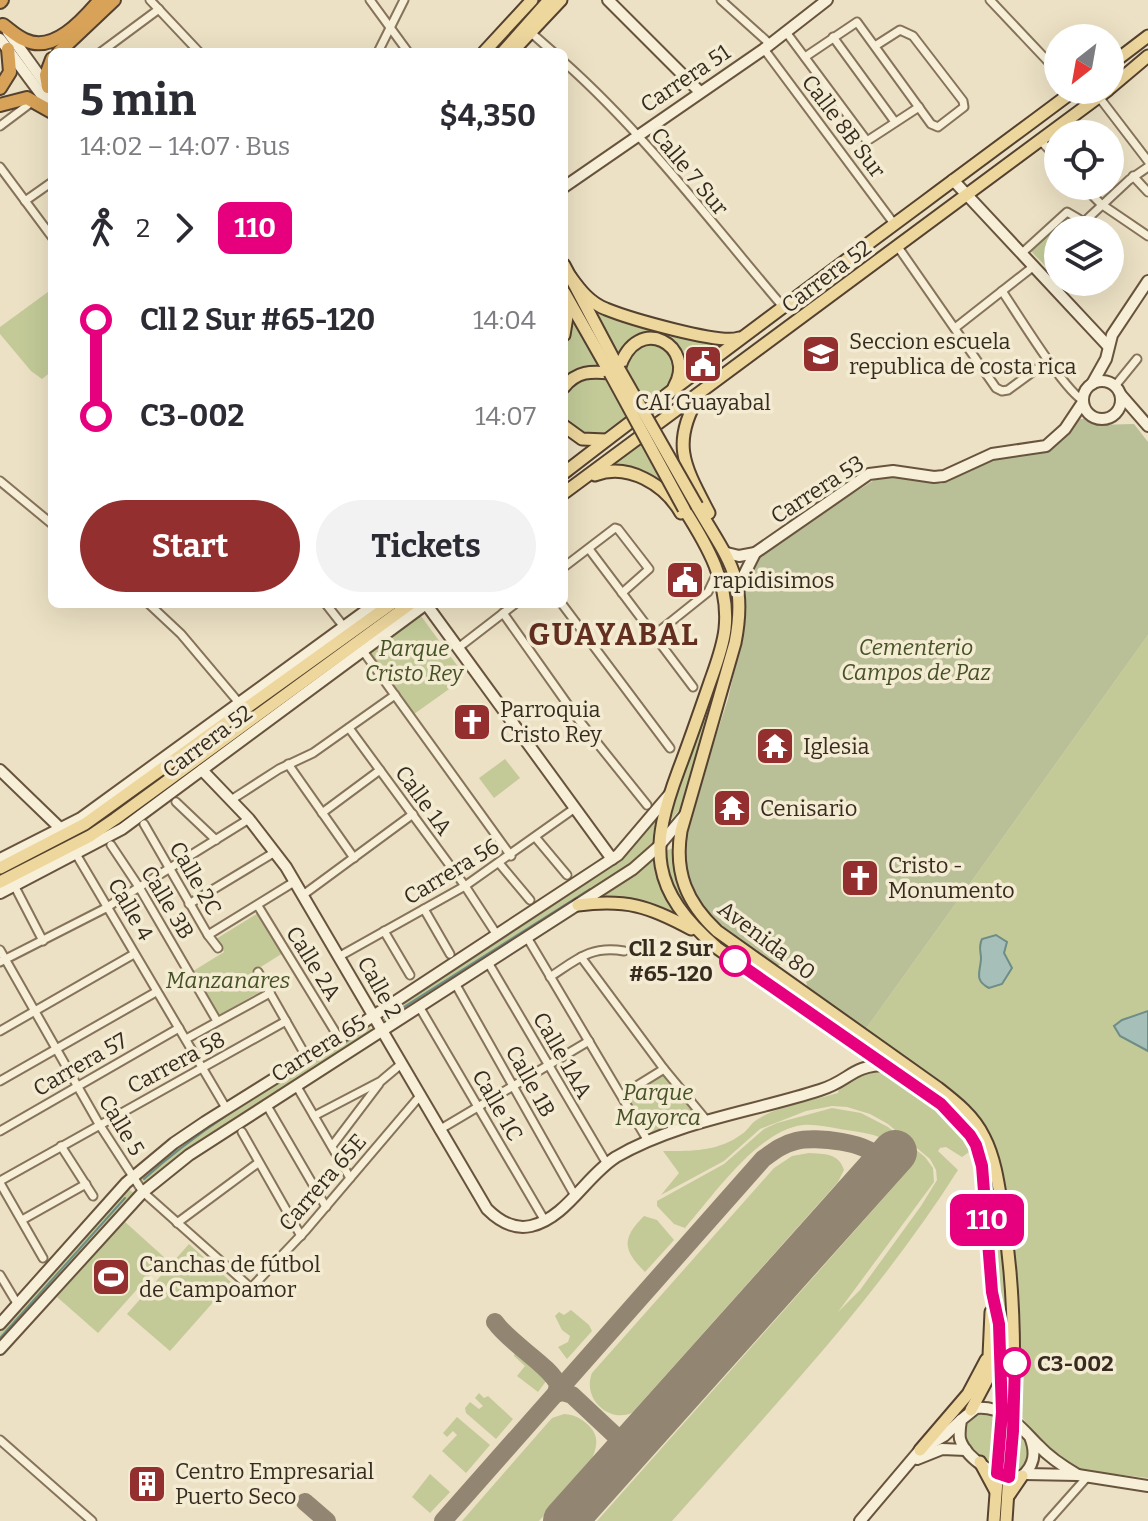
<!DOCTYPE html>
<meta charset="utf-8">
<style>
:root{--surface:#fff;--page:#f2f2f3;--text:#2b2b33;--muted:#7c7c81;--accent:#932f2e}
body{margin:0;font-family:Bitter,serif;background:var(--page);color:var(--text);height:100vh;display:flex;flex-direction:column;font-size:30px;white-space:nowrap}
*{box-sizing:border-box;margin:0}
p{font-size:26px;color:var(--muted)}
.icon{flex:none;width:44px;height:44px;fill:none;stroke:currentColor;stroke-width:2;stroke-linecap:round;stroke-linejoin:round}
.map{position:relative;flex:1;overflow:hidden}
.panel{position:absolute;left:48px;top:48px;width:520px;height:560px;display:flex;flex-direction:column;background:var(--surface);border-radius:12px;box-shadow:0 8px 32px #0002}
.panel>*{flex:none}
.badge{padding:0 16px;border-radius:12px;font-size:28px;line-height:52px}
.needle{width:52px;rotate:211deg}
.tools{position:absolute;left:1044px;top:24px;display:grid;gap:16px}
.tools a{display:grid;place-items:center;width:80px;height:80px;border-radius:50%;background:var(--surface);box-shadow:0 8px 32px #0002;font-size:40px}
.map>.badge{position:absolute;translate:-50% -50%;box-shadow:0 0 0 4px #fff}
.legs{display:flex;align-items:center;gap:12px;height:88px;padding:0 32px;font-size:26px}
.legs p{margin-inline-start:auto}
.headline{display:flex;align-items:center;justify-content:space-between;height:136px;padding:0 32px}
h1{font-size:44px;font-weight:700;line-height:60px}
.primary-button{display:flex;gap:16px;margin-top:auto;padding:16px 32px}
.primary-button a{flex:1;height:92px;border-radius:48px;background:var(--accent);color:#fff;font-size:32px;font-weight:700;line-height:92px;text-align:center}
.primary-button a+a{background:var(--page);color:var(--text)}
ul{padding:0 32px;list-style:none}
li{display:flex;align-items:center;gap:28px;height:96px;font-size:30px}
li i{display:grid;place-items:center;width:12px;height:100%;margin:0 10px;background:currentColor}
li i::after{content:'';width:20px;height:20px;margin:-10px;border:6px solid;border-radius:50%;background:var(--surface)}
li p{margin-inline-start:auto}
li:first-child i{background:linear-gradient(#0000 50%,currentColor 0)}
li:last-child i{background:linear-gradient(currentColor 50%,#0000 0)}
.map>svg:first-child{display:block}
.green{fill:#c3ca98}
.cemetery{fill:#b9bf97}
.water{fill:#a6c0b9;stroke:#6d8d86;stroke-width:2}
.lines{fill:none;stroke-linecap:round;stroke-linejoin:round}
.stream{stroke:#6d8d86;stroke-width:2}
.taxiway{stroke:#928672;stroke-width:18}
.runway{stroke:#928672;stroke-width:44}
.street-casing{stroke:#86735b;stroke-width:11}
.secondary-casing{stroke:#68543e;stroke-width:14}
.primary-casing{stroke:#54412f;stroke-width:15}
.highway-casing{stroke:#54412f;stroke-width:16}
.street{stroke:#f7efd7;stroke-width:7}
.secondary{stroke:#f7efd7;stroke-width:10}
.primary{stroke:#eed79d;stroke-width:11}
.highway{stroke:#d8a358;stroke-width:12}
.primary-bridge-casing{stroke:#54412f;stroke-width:15;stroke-linecap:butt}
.primary-bridge{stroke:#eed79d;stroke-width:11}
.line-1-casing{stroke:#fff;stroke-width:18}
.line-1{stroke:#e6007e;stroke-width:12}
.stop-1-dot{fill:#fff;stroke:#e6007e;stroke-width:4}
.labels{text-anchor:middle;stroke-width:7;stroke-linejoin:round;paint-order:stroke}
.street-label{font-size:22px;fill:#372b1f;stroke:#f4ebd3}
.poi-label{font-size:22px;fill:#372b1f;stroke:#f4ebd3;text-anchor:start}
.park-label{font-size:22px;font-style:italic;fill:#465226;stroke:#f4ebd3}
.stop-label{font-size:22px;font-weight:bold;fill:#372b1f;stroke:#f4ebd3;text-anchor:end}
.district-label{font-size:30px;font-weight:bold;letter-spacing:2px;fill:#622f20;stroke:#f4ebd3}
</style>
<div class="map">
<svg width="1148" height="1521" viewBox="0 0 1148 1521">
<rect width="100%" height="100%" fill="#ece1c4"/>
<!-- green -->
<g class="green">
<polygon points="1066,216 1081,230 1058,230 1058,279 1031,251"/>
<polygon points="52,289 52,371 42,379 31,371 0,334 0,327"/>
<path d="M 589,305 C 631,326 684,340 731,345 L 684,376 C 684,368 685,358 681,351 C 673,337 649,327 635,336 C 628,342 624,350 619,357 Z"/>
<path d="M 573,314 L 603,367 C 584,366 577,370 564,383 L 564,357 Z"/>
<path d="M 654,342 C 672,352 677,360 675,380 L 643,401 L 623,366 L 632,348 Z"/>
<path d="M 589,378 L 610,379 L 629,414 L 595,439 C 569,433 562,422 565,397 L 577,383 Z"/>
<polygon points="644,443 674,496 609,467"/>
<polygon points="725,558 735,584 735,622 683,806 666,825 722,655 729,594 720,559"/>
<polygon points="421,616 459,668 446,677 452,687 414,714 370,653"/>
<polygon points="1148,635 1148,1478 1080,1470 1041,1442 1021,1416 1020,1332 1015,1268 998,1163 986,1127 965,1102 865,1030"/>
<polygon points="505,759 520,778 494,798 479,778"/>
<polygon points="658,813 655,843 640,859 388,1024 382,1014 620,860"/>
<path d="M 673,848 L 676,849 C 679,875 681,896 697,917 L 778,977 L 774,983 L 710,938 L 693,922 L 668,876 L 665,851 Z"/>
<polygon points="655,858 661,888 675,913 628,898 592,900"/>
<polygon points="258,913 283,953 253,972 263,990 216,1017 190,973 224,952 216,939"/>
<polygon points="789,986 921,1079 972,1124 991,1163 1011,1313 1011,1409 1005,1407 1004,1329 985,1164 968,1127 786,991"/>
<polygon points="367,1023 373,1033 147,1186 139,1176 187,1137"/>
<path d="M 882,1069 L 949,1119 L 972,1150 L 962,1157 L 946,1147 L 940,1148 L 938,1151 L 958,1170 C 877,1298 772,1408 672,1521 L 597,1521 L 912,1166 C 882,1134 884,1136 840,1129 C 828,1127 815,1124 803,1125 C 758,1130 714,1195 685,1228 L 674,1224 L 657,1206 L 657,1201 L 724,1164 L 764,1129 L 777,1123 L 832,1108 L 861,1113 L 888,1127 L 925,1157 L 933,1168 L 934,1182 L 838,1312 L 860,1290 L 921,1206 L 937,1180 L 936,1170 L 930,1159 L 888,1124 L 870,1114 L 847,1107 L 832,1106 L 806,1111 L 760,1129 L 724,1161 L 661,1195 L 679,1173 L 663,1151 C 691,1151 718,1152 742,1134 C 747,1131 750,1125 755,1121 C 777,1105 812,1101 838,1093 L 839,1088 L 863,1070 Z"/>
<polygon points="664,1073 699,1118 647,1134 624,1096"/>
<path d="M 809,1153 C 824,1154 839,1153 844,1170 L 838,1182 L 632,1413 C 608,1423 582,1398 592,1373 L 774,1168 L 792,1156 Z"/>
<polygon points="126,1187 136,1195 0,1345 0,1329"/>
<path d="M 644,1216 L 657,1220 L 674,1240 L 645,1272 C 623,1250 621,1239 644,1216 Z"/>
<polygon points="124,1221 165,1258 98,1333 57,1297"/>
<polygon points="189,1244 231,1282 170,1351 127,1314"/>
<polygon points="571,1310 589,1325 592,1331 567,1359 558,1347 568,1342 570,1336 562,1330 555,1316 559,1312 564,1315"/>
<polygon points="515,1352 550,1376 538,1392 517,1376 525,1366 514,1356"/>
<polygon points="479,1393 484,1398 488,1396 513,1419 496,1439 466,1413 465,1408 470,1402 479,1409 483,1406 475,1398"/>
<path d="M 987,1412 C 1008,1419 1042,1443 1024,1467 C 1000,1474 978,1457 965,1438 L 967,1420 L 975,1413 Z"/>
<path d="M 564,1414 C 576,1415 583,1419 591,1428 C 614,1454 556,1502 539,1521 L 462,1521 L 552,1418 Z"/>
<polygon points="457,1417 490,1445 466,1473 442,1451 457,1435 453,1431 447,1437 443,1433"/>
<polygon points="430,1474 450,1492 430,1513 412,1497"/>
</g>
<!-- cemetery -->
<polygon class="cemetery" points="1079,419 1087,419 1097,425 1134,424 1148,442 1148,635 865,1030 808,990 805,976 811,962 795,951 785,963 775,966 720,929 705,914 687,881 682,853 686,828 728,699 743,633 745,586 761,552 772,544 884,474 914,477 941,484 992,458 1055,442"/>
<!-- water -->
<g class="water">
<path d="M 996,935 L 1007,942 L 1004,953 L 1012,968 L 1002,984 L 989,988 C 974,980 980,973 981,959 C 981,950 978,948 982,939 Z"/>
<polygon points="1148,1011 1148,1051 1120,1036 1114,1026 1122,1020"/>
</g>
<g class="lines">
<!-- stream -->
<g class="stream">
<polyline points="385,1019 590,889"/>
<path d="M 144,1179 C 210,1119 289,1077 364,1031"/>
<polyline points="0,1338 125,1198"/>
</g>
<!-- taxiway -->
<g class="taxiway">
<path d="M 495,1322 C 510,1344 552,1367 558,1385 L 556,1394 L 562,1392 L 572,1395 L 619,1439 L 624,1447 L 622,1457"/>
<polyline points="305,1502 327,1521"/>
<path d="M 443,1521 L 763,1159 C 774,1151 783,1144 796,1141 C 815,1136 870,1142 879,1159 L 877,1171"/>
</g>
<!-- runway -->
<polyline class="runway" points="565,1521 895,1152"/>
<defs>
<g id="street">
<polyline points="150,0 199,52"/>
<polyline points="370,0 408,52"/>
<polyline points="721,0 770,44"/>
<polyline points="990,0 1058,72"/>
<polyline points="528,30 553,52"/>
<polyline points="786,32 867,141 919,107"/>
<polyline points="833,37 895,122"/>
<polyline points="764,49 895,225"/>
<polyline points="101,52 159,9"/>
<polyline points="378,52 404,0"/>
<polyline points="805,57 857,22 931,124 938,127 964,107 963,101 913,36 900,30 875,46"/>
<path d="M 564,62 C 646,135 713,225 784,308"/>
<polyline points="1099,97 1148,161"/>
<polyline points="0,126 28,105"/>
<polyline points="1040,140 1058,159"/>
<polyline points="0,167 52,237"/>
<polyline points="1133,176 1148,192"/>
<polyline points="1083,186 1101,204 1148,236"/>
<polyline points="25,201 52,182"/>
<polyline points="898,247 996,388 1002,391 1008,390 1049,360"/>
<polyline points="1022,253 1067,212 1084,222 1129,180 1148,167"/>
<path d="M 1002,291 C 1017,313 1065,392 1084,401"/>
<polyline points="955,328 1034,266"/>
<polyline points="1115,386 1137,359"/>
<polyline points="0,481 52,524"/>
<polyline points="589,549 693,687"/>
<polyline points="564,567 615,528 618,529 649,569 622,593"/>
<polyline points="149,604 181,634 240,704"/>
<polyline points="326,604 344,627"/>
<polyline points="562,604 670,748"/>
<polyline points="503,613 578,719 647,805"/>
<polyline points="653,636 708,592 717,573"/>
<polyline points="458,648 515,604"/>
<polyline points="363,651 511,856"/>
<polyline points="349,728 465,886 497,935"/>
<polyline points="288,764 354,858"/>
<polyline points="231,800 279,769 313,753 395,695"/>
<polyline points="176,802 216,840"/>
<polyline points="322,813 380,770"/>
<polyline points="144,824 208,935 218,948"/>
<polyline points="536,838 567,875"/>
<polyline points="111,845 139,887 217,1021"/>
<polyline points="76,854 226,1108"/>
<polyline points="499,863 530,900"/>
<polyline points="14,885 43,941"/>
<polyline points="303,895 413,814"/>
<polyline points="189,904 275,852"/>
<polyline points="258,906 339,1038"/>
<polyline points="424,909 450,954"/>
<polyline points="384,931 410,975"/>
<polyline points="208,935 294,882"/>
<polyline points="528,939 648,1141"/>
<polyline points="0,950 99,1124 143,1192 251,1288 306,1230 419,1097"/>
<polyline points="340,956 465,886 575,808"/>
<polyline points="581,957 664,1069 707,1121"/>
<polyline points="0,962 104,909 249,819"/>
<polyline points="489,964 607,1164"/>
<polyline points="258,972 307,1058"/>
<path d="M 550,977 C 576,960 591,945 624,951"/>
<polyline points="456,985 574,1194"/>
<polyline points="420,1008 545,1221"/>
<polyline points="0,1031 134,954"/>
<polyline points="186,1039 270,993"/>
<polyline points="0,1081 156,992"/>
<polyline points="296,1085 350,1178"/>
<polyline points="622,1095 664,1069"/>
<polyline points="266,1104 326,1207"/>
<polyline points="314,1116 381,1081 400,1065"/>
<polyline points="439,1130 589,1041"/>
<polyline points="0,1131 179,1028"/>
<polyline points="242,1132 301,1236"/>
<polyline points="61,1146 93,1196"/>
<polyline points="332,1146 379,1084"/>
<polyline points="0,1181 286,1021"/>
<polyline points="0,1183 43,1258"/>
<polyline points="22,1220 86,1184"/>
<polyline points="177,1223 258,1163"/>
<polyline points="0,1275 18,1305"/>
<polyline points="0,1440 92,1521"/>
<polyline points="1048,1521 1088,1476"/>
</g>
<g id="secondary">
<polyline points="608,0 699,91"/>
<polyline points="8,32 52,93"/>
<polyline points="0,39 52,109"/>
<polyline points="953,180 1108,346"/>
<polyline points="564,187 764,49 827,0"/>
<circle cx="1102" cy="400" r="19"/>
<polyline points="1092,384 1106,359 1112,335 1148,281"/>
<polyline points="1121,395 1148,426"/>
<polyline points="727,553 739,556 755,553"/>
<polyline points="738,587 755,553 869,474 893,471 934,477 944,476 992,454 1046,446 1065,429 1083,402"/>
<polyline points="426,604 612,859"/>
<polyline points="0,770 60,828"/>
<path d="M 202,770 L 249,819 L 286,867 L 487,1209 C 499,1221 513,1230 531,1226 C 566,1218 586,1176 616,1157 C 678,1121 752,1112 820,1090 C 850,1081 851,1065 887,1065"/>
<polyline points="0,859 81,818 375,604"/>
<polyline points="0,893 122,829 426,604"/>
<polyline points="0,1324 126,1183 174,1143 205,1122 355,1028 618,855 669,795"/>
<polyline points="0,1349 143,1192 189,1155 633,869 658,847 685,815"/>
<path d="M 1030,1437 C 1036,1452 1035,1465 1022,1476 C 1002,1482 966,1460 960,1439 C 959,1433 960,1426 961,1420 L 976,1408 C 1005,1405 1020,1427 1038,1445 C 1049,1457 1064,1467 1078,1475"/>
<polyline points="917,1459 942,1449 966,1450"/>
<polyline points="1025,1474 1078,1475 1148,1486"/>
<polyline points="860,1521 920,1450 944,1436 961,1420"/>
</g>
<g id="primary">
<polyline points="484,52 532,0"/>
<polyline points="503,52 549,0"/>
<polyline points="512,52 561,0"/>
<polyline points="1110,65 1148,36"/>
<polyline points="1110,88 1148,56"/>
<polyline points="564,265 619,369"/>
<path d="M 570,276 C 580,290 590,303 606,309 C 628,318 720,345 739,338"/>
<polyline points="564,292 610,373"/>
<polyline points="564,335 569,304"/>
<path d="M 619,369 C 637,310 698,347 674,387"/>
<path d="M 564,387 C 577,371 591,371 610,373"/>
<path d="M 699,396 C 670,444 685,467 709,513"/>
<polyline points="564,426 582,439 606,440"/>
<path d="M 564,473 C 732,343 905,217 1075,90"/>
<path d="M 595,475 C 628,462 665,485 681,513"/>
<polyline points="564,493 1108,90"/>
<path d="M 697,506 C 728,560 748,577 735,643 L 681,831 C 674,873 687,903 717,931 L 938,1088 C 956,1102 974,1116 984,1137 C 996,1160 999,1189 1003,1214 C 1020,1322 1013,1413 1006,1521"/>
<path d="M 684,509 C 707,545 730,584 725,629 C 723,647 716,665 710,682 C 700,711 690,740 679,769 C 649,849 649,889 717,948 L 941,1104 L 970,1135 L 976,1145 L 982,1166 L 992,1292 L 999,1324 L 1001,1425 L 994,1521"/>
<polyline points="0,868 85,824 391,604"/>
<polyline points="0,882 90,836 115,819 410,604"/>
<path d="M 578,905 C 626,899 649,906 691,929"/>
<polyline points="971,1410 988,1378 991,1312"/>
<polyline points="920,1450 968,1394 986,1360"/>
<polyline points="980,1462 995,1490"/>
<polyline points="1009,1495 1022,1476"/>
</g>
<g id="highway">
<polyline points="0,2 2,0"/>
<path d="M 3,25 C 10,30 17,37 25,40 C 53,54 83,20 100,0"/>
<polyline points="59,52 114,0"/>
<polyline points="48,87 46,75 52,59"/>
<polyline points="0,88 10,72 8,49"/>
<polyline points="0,105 27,98 52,112"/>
</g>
</defs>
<!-- street casing -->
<use href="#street" class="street-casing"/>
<!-- secondary casing -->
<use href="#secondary" class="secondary-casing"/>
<!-- primary casing -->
<use href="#primary" class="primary-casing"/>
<!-- highway casing -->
<use href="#highway" class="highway-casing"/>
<!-- street -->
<use href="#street" class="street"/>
<!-- secondary -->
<use href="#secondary" class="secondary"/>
<!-- primary -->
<use href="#primary" class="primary"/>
<!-- highway -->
<use href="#highway" class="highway"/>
<defs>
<g id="primary-bridge">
<polyline points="619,369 697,506"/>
<polyline points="610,373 684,509"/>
</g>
</defs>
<!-- primary-bridge casing -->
<use href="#primary-bridge" class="primary-bridge-casing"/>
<!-- primary-bridge -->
<use href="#primary-bridge" class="primary-bridge"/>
</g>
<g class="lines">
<defs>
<polyline id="line-1" points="735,961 941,1104 970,1135 976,1145 982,1166 992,1292 999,1324 1002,1412 997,1473 1009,1477 1013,1431 1015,1363"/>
</defs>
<!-- line-1 casing -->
<use href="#line-1" class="line-1-casing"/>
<!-- line-1 -->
<use href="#line-1" class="line-1"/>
</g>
<!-- icons -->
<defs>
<symbol id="university-square" viewBox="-11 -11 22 22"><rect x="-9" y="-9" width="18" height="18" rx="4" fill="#932f2e" stroke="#f4ebd3"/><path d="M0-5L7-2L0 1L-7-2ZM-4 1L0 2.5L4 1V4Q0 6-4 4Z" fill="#fff"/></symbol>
<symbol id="civic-square" viewBox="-11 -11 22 22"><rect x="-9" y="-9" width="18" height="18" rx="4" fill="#932f2e" stroke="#f4ebd3"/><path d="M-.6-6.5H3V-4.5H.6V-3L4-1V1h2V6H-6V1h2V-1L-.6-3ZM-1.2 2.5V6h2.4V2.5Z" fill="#fff"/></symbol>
<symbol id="church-square" viewBox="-11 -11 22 22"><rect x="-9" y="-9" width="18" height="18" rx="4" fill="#932f2e" stroke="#f4ebd3"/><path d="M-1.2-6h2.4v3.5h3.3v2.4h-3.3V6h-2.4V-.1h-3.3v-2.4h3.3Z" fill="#fff"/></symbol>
<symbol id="temple-square" viewBox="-11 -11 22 22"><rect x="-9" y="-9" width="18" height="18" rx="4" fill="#932f2e" stroke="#f4ebd3"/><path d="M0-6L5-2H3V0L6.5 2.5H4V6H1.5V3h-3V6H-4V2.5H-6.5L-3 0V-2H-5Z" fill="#fff"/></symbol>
<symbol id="stadium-square" viewBox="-11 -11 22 22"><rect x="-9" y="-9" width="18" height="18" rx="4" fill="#932f2e" stroke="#f4ebd3"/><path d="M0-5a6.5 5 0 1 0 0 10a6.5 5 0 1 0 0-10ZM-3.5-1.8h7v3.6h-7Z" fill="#fff"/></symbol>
<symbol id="building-square" viewBox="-11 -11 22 22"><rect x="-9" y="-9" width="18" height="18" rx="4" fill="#932f2e" stroke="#f4ebd3"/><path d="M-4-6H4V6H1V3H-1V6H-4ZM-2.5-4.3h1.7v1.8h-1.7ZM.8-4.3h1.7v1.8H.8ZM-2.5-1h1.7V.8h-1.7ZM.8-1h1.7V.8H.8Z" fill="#fff"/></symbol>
</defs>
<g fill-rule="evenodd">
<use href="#university-square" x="799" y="332" width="44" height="44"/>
<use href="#civic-square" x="681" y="342" width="44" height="44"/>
<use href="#civic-square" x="663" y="558" width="44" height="44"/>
<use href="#church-square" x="450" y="700" width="44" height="44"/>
<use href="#temple-square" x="753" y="724" width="44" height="44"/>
<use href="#temple-square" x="710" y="786" width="44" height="44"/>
<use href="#church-square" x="838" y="856" width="44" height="44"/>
<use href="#stadium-square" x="89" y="1255" width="44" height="44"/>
<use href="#building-square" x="125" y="1462" width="44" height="44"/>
</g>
<!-- markers -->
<g class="stop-1-dot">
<circle cx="735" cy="961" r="14"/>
<circle cx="1015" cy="1363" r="14"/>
</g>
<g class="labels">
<!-- street labels -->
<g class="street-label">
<text transform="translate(685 78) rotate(-34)" y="8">Carrera 51</text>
<text transform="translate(844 126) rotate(53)" y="8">Calle 8B Sur</text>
<text transform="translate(690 171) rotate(50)" y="8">Calle 7 Sur</text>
<text transform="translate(826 276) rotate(-37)" y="8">Carrera 52</text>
<text transform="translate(817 489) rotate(-33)" y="8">Carrera 53</text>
<text transform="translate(207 741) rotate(-37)" y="8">Carrera 52</text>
<text transform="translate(424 800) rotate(54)" y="8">Calle 1A</text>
<text transform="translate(451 871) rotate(-31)" y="8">Carrera 56</text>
<text transform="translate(196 878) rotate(60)" y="8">Calle 2C</text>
<text transform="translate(168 902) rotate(59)" y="8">Calle 3B</text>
<text transform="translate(131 909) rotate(60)" y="8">Calle 4</text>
<text transform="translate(767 940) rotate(37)" y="8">Avenida 80</text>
<text transform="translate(314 963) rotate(58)" y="8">Calle 2A</text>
<text transform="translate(380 987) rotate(61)" y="8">Calle 2</text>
<text transform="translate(318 1048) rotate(-32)" y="8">Carrera 65</text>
<text transform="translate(563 1055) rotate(60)" y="8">Calle 1AA</text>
<text transform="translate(176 1062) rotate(-28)" y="8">Carrera 58</text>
<text transform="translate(80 1064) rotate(-30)" y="8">Carrera 57</text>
<text transform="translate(531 1081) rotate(61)" y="8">Calle 1B</text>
<text transform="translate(498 1105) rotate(60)" y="8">Calle 1C</text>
<text transform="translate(122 1125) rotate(59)" y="8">Calle 5</text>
<text transform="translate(322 1182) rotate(-49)" y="8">Carrera 65E</text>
</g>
<!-- poi labels -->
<g class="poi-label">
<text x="849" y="349">Seccion escuela<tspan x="849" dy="25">republica de costa rica</tspan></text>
<text x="703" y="410" text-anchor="middle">CAI Guayabal</text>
<text x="713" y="588">rapidisimos</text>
<text x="500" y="717">Parroquia<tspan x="500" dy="25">Cristo Rey</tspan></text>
<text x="803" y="754">Iglesia</text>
<text x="760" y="816">Cenisario</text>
<text x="888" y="873">Cristo -<tspan x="888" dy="25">Monumento</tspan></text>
<text x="139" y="1272">Canchas de fútbol<tspan x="139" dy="25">de Campoamor</tspan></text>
<text x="175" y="1479">Centro Empresarial<tspan x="175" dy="25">Puerto Seco</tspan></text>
</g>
<!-- park labels -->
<g class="park-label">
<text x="916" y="655">Cementerio<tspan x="916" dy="25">Campos de Paz</tspan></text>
<text x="414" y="656">Parque<tspan x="414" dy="25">Cristo Rey</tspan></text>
<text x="228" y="988">Manzanares</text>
<text x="658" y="1100">Parque<tspan x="658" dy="25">Mayorca</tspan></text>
</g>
<!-- stop labels -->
<g class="stop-label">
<text x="713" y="956">Cll 2 Sur<tspan x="713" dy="25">#65-120</tspan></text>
<text x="1037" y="1371" text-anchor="start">C3-002</text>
</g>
<!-- district labels -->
<g class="district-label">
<text x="614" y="645">GUAYABAL</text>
</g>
</g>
</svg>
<div class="tools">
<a><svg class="needle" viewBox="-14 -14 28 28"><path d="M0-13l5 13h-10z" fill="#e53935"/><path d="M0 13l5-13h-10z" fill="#7c7c81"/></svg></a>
<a><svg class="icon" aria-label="locate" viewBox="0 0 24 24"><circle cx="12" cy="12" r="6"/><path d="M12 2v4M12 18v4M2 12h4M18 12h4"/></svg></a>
<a><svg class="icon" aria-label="layers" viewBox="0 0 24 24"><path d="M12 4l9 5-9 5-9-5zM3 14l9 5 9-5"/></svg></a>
</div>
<b class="badge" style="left:987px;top:1220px;background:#e6007e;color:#fff">110</b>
<section class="panel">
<div class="headline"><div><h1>5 min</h1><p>14:02 – 14:07 · Bus</p></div><b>$4,350</b></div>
<div class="legs"><svg class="icon" aria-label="walk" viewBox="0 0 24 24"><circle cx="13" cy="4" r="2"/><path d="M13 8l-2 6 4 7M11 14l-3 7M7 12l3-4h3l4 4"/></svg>2<svg class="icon" aria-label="forward" viewBox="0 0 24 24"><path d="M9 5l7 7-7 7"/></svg><b class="badge" style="background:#e6007e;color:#fff">110</b></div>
<ul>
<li><i style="color:#e6007e"></i><b>Cll 2 Sur #65-120</b><p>14:04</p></li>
<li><i style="color:#e6007e"></i><b>C3-002</b><p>14:07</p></li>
</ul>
<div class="primary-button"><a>Start</a><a>Tickets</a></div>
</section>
</div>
